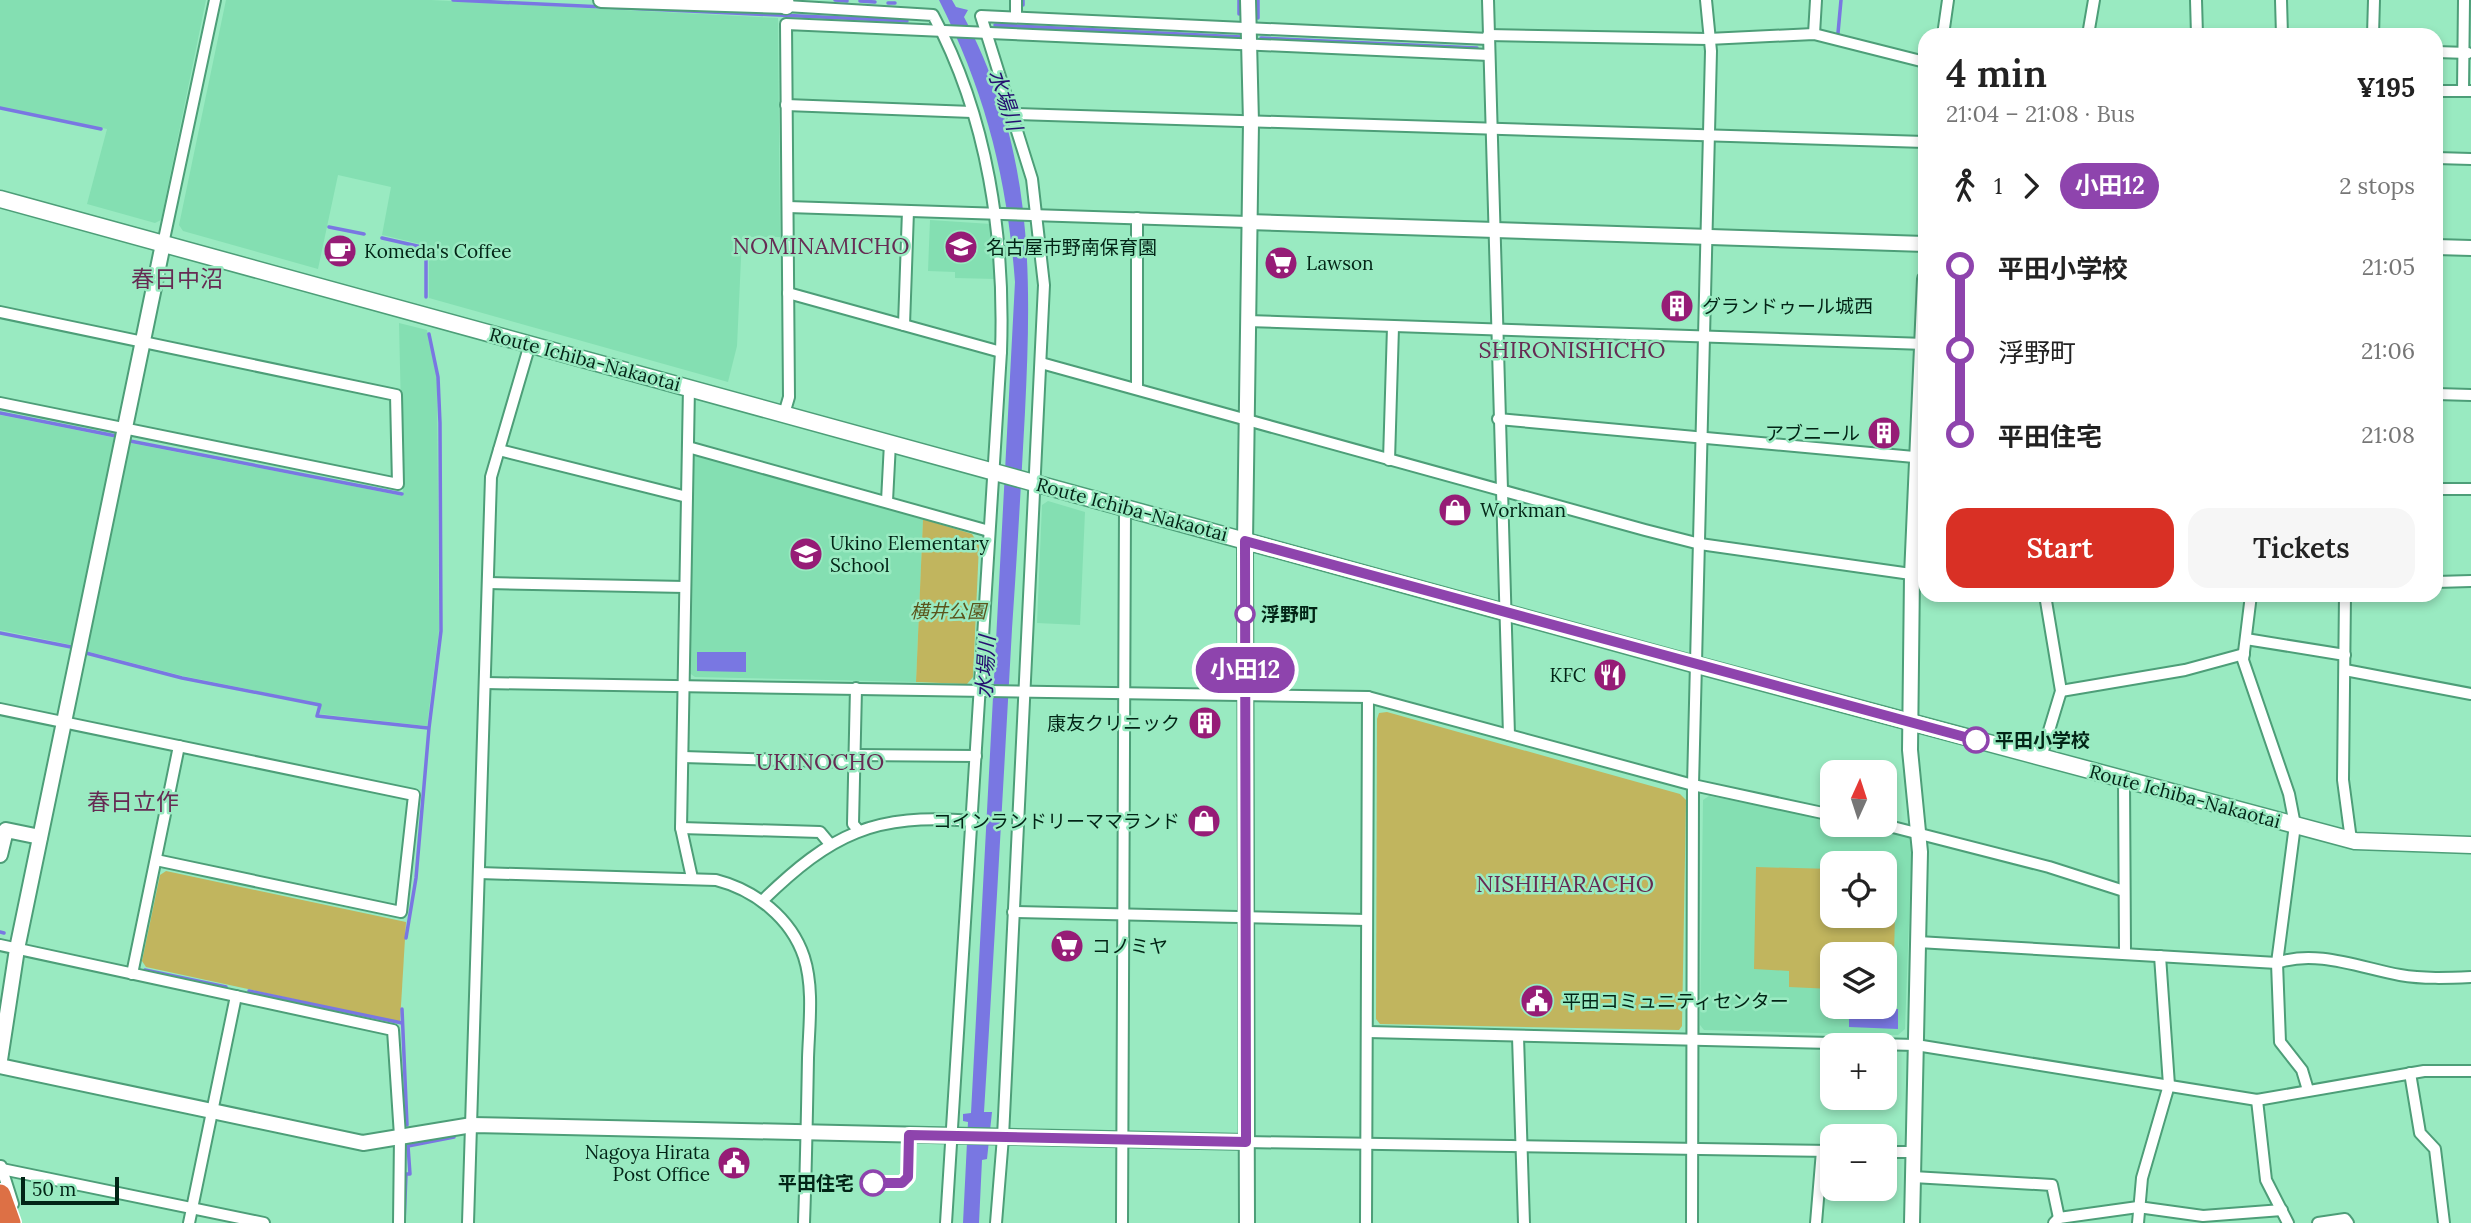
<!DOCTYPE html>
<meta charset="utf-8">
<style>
:root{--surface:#fff;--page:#f6f6f6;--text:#222;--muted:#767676;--accent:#d93025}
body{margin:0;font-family:Lora,"Noto Sans JP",serif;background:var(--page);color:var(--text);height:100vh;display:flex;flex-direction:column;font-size:26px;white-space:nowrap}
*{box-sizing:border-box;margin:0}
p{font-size:23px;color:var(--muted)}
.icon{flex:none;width:38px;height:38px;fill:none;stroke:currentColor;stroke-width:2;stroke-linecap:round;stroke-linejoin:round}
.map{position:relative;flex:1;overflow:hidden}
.panel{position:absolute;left:1918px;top:28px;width:525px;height:574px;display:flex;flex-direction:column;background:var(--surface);border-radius:21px;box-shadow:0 4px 10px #0003}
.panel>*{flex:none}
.badge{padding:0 14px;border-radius:23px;font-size:24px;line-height:46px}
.needle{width:46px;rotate:3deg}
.tools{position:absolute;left:1820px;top:760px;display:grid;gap:14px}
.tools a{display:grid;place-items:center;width:77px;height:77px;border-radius:14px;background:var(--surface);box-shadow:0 4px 10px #0003;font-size:35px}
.scale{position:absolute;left:21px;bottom:18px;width:98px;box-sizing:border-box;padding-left:7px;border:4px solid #022416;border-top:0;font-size:19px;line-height:24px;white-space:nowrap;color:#022416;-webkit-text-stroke:5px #99eac1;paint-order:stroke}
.map>.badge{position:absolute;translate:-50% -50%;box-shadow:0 0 0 4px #fff}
.legs{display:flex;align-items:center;gap:10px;height:77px;padding:0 28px;font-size:23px}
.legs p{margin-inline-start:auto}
.overview{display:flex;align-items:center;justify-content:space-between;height:119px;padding:0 28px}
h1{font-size:38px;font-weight:600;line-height:52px}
.action{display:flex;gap:14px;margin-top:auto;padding:14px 28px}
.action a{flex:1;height:80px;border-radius:21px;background:var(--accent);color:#fff;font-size:28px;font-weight:600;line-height:80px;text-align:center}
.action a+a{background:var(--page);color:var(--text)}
ul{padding:0 28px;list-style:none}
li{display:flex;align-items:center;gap:24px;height:84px;font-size:26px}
li i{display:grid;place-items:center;width:10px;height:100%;margin:0 9px;background:currentColor}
li i::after{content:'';width:18px;height:18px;margin:-9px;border:5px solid;border-radius:50%;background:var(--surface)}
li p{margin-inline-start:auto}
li:first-child i{background:linear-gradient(#0000 50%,currentColor 0)}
li:last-child i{background:linear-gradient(currentColor 50%,#0000 0)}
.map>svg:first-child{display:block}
.built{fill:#84dfb2;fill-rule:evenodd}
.green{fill:#c1b55e}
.water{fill:#7977e2}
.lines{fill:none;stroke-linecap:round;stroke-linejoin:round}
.stream{stroke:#7977e2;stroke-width:3.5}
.minor-casing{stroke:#4d9e78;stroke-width:14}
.tertiary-casing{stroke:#4d9e78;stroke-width:18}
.secondary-casing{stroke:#4d9e78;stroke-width:19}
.motorway-casing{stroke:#fff;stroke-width:24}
.minor{stroke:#fff;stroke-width:10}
.tertiary{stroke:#fff;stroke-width:14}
.secondary{stroke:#fff;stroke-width:16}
.motorway{stroke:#dd7045;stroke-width:21}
.line-1-casing{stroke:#fff;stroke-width:16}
.line-1{stroke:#8e44ad;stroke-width:10}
.stop-1-dot{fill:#fff;stroke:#8e44ad;stroke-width:3.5}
.labels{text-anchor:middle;stroke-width:5;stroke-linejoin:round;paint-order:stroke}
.poi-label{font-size:19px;fill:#022416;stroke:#99eac1;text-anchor:start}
.street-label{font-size:19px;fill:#022416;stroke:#99eac1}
.park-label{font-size:19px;font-style:italic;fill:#5b541c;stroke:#99eac1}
.stop-label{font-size:19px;font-weight:bold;fill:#022416;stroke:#99eac1;text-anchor:start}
.water-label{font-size:21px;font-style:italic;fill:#250f70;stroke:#99eac1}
.quarter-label{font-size:23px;fill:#662b53;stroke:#99eac1}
</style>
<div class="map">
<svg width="2471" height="1223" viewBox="0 0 2471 1223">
<rect width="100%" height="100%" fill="#99eac1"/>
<!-- built -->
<g class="built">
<polygon points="0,0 206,0 161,220 155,223 87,204 107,129 0,107"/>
<polygon points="226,0 431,0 778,18 780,237 742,237 737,346 728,382 429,298 429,246 382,235 391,187 338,175 318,269 183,231 179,225"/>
<polygon points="930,220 991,224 996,279 955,278 955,272 928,271"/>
<polygon points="399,323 427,330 437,378 439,630 427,726 320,714 321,704 183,676 86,651 130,443 403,496"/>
<polygon points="0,415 116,438 72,645 0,630"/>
<polygon points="699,455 923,519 916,682 695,677 688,672 692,457"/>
<polygon points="1048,501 1085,512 1080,625 1037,623 1042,505"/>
<path d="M 1709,796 L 1832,820 L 1832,824 L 1852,824 L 1907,835 L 1912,841 L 1905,1029 L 1898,1035 L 1704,1030 L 1700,1025 L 1703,800 ZM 1832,863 L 1885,863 L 1885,915 L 1832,915 ZM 1832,954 L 1885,954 L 1885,1006 L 1832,1006 Z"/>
</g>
<!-- green -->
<g class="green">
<polygon points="923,519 972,534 979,545 973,677 967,684 916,682"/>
<polygon points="1387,712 1680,794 1686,800 1682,1026 1679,1030 1380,1024 1376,1019 1377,719 1379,713"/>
<polygon points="1756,867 1832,869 1832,915 1885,915 1885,870 1896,870 1894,957 1891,961 1890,980 1885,986 1885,954 1832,954 1832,989 1789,987 1789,971 1754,969"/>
<polygon points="166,871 406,922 400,1022 146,967 142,961 160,875"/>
</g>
<!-- water -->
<g class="water">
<path d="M 939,0 L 952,0 L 956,7 L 968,10 L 964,17 C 1033,148 1032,270 1025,412 C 1021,485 1017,557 1012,629 C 1003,790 994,951 984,1112 L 992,1112 L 987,1159 L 982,1160 L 979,1223 L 963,1223 L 968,1122 L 963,1121 L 963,1114 L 971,1113 L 1015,282 C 1007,178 986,94 939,0 Z"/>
<polygon points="697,652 746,652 746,672 697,671"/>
<polygon points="1849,1008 1898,1009 1898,1029 1849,1027"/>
</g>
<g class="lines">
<!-- stream -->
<g class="stream">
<polyline points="453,0 907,21"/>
<polyline points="835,0 847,1"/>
<polyline points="1023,0 1023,5"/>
<polyline points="1239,0 1239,14"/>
<polyline points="1258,0 1258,18"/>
<polyline points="860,1 875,2"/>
<polyline points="888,3 895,3"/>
<polyline points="995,25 1241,37"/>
<polyline points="1838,33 1841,0"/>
<polyline points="1261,38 1477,48"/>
<polyline points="0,108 101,129"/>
<polyline points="329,227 364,234"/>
<polyline points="382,238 426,248 426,297"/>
<polyline points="0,413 116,436"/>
<polyline points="130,441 402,494"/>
<polyline points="0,633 71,647"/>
<polyline points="86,653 182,678 320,705 317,716 428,728"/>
<polyline points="0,932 4,933"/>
<polyline points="406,938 416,878 429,728 441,631 440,423 438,377 429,334"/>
<polyline points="145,970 226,987"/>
<polyline points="249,991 402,1023"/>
<polyline points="402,1009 407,1125"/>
<polyline points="404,1223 406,1174 410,1174 408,1146 454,1137"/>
</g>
<defs>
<g id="minor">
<polyline points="1016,0 1016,17"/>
<polyline points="1488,0 1509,735"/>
<polyline points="2196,0 2197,35"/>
<polyline points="2281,0 2282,35"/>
<path d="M 786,6 L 933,15 C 988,117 1005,237 1001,352 L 946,1223"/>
<polyline points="1814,34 1816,0"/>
<polyline points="1488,35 1708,39 1814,34 1925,62"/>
<polyline points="1943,35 1948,0"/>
<polyline points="2088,35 2094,0"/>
<polyline points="2373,35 2374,0"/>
<polyline points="2436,52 2468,53"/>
<polyline points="2463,90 2464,0"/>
<polyline points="2436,91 2471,91"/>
<polyline points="786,105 972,112"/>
<polyline points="1014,114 1925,142"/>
<polyline points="2436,158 2471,159"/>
<polyline points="788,207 1248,222"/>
<polyline points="163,244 215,0"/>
<polyline points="788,293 1001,352"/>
<polyline points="0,312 396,395 398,484 0,403"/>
<polyline points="1247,321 1925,344"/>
<polyline points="904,325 908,211"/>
<polyline points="1041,363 1645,530 1700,544 1925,576"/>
<polyline points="689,387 681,828 692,878"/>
<polyline points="1137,389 1137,218"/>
<polyline points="2436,394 2471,395"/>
<polyline points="784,414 789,397 786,24 1489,55"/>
<polyline points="1498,419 1925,458"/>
<polyline points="688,447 989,531"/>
<polyline points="499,450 687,497"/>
<polyline points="1389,460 1393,327"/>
<polyline points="2436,489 2471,489"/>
<polyline points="887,501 890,443"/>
<polyline points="2436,582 2471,581"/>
<polyline points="488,583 685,587"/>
<polyline points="2251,595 2243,660 2289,794 2295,825 2277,963 2280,1042 2302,1070 2308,1090"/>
<polyline points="2345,595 2343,780 2351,840"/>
<polyline points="2246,639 2345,655"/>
<polyline points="2345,670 2471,694"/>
<polyline points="485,683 1368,697 1693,785 1832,815"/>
<polyline points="856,688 853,824 859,831"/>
<polyline points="2061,691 2185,670 2244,654"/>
<polyline points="0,709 414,795 401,912 156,860"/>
<polyline points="854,755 976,756"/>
<polyline points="683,757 853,762"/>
<polyline points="2041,757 2061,691 2045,595"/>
<polyline points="2124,779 2125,952"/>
<polyline points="1881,824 2049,867 2124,891"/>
<polyline points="681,828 820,832 830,844"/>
<path d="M 479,873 L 716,880 C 755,890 791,918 804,957 C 814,988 809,1026 808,1058 C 807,1113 806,1168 804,1223"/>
<path d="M 762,901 C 832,833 874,813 972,821"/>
<polyline points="1013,912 1367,920"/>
<path d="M 1918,942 L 2277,963 C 2316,949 2361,968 2400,975 C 2423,979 2448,978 2471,977"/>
<polyline points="0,945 393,1030 400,1136 399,1223"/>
<polyline points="132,974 179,746"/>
<polyline points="1368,1032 1916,1045 2257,1100 2424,1071 2471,1071"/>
<polyline points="1518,1037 1524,1223"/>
<polyline points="2410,1073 2420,1133 2435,1149 2444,1223"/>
<polyline points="2257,1100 2266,1180 2288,1223"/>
<polyline points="1246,1142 1832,1151"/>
<polyline points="1885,1152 1913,1152"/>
<polyline points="1,1166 13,1204"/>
<polyline points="2,1169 264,1223"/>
<polyline points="1913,1177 2052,1185 2059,1218"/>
<polyline points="189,1223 236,996"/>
<polyline points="468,1223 491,477 530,344"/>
<polyline points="996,1223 1003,1137 1044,285 1032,179 981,16 1489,39"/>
<polyline points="1122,1223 1125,508"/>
<polyline points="1366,1223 1368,697"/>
<polyline points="1692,1223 1693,785 1711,51 1706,0"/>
<polyline points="1816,1223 1822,1151"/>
<polyline points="2054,1223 2059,1218 2138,1207 2203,1216 2282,1210"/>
<polyline points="2138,1223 2142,1178 2169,1085 2160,956"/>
<polyline points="2318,1223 2345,1219 2348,1223"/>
</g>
<g id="tertiary">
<polyline points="601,0 786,6"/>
<polyline points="1248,222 1925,244"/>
<polyline points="2436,247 2471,248"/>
<polyline points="0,855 6,830 40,837"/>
<polyline points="0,1060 17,949 163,244"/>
<polyline points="0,1066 363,1143 472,1125 1246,1142"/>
<polyline points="1247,1223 1245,541 1251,122 1248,0"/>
<polyline points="1912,1223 1920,852 1910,750 1912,576 1925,279"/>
</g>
<g id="secondary">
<polyline points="785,0 786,6"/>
<polyline points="0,199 1697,665 2355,841 2471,845"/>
</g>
<polyline id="motorway" points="0,1195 10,1223"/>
</defs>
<!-- minor casing -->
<use href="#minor" class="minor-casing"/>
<!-- tertiary casing -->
<use href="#tertiary" class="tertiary-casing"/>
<!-- secondary casing -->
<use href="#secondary" class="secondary-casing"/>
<!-- motorway casing -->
<use href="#motorway" class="motorway-casing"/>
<!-- minor -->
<use href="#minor" class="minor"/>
<!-- tertiary -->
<use href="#tertiary" class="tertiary"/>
<!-- secondary -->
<use href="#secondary" class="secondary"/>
<!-- motorway -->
<use href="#motorway" class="motorway"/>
</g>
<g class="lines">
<defs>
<polyline id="line-1" points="873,1183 902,1183 908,1177 909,1135 1246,1142 1245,541 1976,740"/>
</defs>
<!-- line-1 casing -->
<use href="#line-1" class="line-1-casing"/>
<!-- line-1 -->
<use href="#line-1" class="line-1"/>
</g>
<!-- icons -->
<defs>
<symbol id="school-disc" viewBox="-11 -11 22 22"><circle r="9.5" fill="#961c76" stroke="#99eac1"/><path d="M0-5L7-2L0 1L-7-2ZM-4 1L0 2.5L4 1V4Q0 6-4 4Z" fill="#fff"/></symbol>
<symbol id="cafe-disc" viewBox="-11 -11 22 22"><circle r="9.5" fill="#961c76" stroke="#99eac1"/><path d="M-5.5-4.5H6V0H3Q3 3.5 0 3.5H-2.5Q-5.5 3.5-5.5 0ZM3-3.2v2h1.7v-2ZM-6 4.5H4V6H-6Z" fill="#fff"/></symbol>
<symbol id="supermarket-disc" viewBox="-11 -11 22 22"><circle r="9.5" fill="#961c76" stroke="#99eac1"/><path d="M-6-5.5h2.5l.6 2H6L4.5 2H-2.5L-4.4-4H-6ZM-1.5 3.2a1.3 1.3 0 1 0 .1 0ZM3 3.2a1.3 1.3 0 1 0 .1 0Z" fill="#fff"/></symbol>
<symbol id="building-disc" viewBox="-11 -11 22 22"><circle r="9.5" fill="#961c76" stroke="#99eac1"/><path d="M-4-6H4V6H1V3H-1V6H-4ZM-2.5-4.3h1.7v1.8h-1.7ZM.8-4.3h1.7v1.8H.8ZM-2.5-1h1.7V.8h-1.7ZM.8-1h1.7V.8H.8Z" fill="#fff"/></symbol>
<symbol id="shop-disc" viewBox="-11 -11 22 22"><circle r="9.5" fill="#961c76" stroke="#99eac1"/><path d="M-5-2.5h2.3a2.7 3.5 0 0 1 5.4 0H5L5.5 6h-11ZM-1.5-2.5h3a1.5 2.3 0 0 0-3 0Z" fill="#fff"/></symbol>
<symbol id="restaurant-disc" viewBox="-11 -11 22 22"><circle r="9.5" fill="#961c76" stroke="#99eac1"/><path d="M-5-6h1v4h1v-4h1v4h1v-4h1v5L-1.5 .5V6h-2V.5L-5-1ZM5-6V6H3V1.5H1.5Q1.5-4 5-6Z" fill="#fff"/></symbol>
<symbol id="civic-disc" viewBox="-11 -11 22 22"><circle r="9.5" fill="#961c76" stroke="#99eac1"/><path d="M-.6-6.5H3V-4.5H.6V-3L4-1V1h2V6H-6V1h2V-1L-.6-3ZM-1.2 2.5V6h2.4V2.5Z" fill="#fff"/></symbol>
</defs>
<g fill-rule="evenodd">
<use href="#school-disc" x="942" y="228" width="38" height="38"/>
<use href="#cafe-disc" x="321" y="232" width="38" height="38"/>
<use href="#supermarket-disc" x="1262" y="244" width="38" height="38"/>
<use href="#building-disc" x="1658" y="287" width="38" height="38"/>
<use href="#building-disc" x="1865" y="414" width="38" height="38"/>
<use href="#shop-disc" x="1436" y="491" width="38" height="38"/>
<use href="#school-disc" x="787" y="535" width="38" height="38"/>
<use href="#restaurant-disc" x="1591" y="656" width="38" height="38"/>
<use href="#building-disc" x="1186" y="704" width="38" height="38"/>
<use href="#shop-disc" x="1185" y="802" width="38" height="38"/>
<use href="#supermarket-disc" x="1048" y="927" width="38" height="38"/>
<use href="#civic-disc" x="1518" y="982" width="38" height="38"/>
<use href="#civic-disc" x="715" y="1144" width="38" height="38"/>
</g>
<!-- markers -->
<g class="stop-1-dot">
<circle cx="1245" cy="614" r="9"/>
<circle cx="1976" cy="740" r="12"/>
<circle cx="873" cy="1183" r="12"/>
</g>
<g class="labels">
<!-- poi labels -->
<g class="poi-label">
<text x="986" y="254">名古屋市野南保育園</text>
<text x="364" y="258">Komeda's Coffee</text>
<text x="1306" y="270">Lawson</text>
<text x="1702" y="313">グランドゥール城西</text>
<text x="1860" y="440" text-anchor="end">アブニール</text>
<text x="1480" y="517">Workman</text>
<text x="830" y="550">Ukino Elementary<tspan x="830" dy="22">School</tspan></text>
<text x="1586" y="682" text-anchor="end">KFC</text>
<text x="1180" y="730" text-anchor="end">康友クリニック</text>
<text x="1180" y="828" text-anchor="end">コインランドリーママランド</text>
<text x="1092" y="953">コノミヤ</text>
<text x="1562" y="1008">平田コミュニティセンター</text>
<text x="710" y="1159" text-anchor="end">Nagoya Hirata<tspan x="710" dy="22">Post Office</tspan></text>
</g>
<!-- street labels -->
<g class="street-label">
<text transform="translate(585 359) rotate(15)" y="7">Route Ichiba-Nakaotai</text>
<text transform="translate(1132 509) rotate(15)" y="7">Route Ichiba-Nakaotai</text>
<text transform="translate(2185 796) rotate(15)" y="7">Route Ichiba-Nakaotai</text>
</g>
<!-- park labels -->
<g class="park-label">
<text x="948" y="618">横井公園</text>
</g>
<!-- stop labels -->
<g class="stop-label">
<text x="1261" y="621">浮野町</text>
<text x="1995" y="747">平田小学校</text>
<text x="854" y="1190" text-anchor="end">平田住宅</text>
</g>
<!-- water labels -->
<g class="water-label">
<text transform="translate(1005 100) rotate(71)" y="7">水場川</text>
<text transform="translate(986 667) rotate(-87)" y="7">水場川</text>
</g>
<!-- quarter labels -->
<g class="quarter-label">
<text x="821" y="254">NOMINAMICHO</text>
<text x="177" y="287">春日中沼</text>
<text x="1572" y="358">SHIRONISHICHO</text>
<text x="820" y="770">UKINOCHO</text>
<text x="133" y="810">春日立作</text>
<text x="1565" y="892">NISHIHARACHO</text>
</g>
</g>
</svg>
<div class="tools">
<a><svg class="needle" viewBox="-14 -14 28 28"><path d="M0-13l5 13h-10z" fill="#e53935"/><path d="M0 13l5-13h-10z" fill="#767676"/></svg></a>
<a><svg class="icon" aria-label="locate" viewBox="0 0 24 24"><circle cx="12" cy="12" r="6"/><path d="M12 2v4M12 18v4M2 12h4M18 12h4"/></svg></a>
<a><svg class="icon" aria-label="layers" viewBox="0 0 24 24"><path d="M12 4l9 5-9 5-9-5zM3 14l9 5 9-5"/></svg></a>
<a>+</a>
<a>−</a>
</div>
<div class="scale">50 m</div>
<b class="badge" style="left:1245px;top:670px;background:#8e44ad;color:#fff">小田12</b>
<section class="panel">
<div class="overview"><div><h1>4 min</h1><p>21:04 – 21:08 · Bus</p></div><b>¥195</b></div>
<div class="legs"><svg class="icon" aria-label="walk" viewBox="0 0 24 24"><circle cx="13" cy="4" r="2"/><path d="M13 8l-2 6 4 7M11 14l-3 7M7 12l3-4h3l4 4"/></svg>1<svg class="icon" aria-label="forward" viewBox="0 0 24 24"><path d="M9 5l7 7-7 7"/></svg><b class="badge" style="background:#8e44ad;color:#fff">小田12</b><p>2 stops</p></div>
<ul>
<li><i style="color:#8e44ad"></i><b>平田小学校</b><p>21:05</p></li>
<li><i style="color:#8e44ad"></i><span>浮野町</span><p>21:06</p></li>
<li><i style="color:#8e44ad"></i><b>平田住宅</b><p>21:08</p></li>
</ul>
<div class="action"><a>Start</a><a>Tickets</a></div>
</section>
</div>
